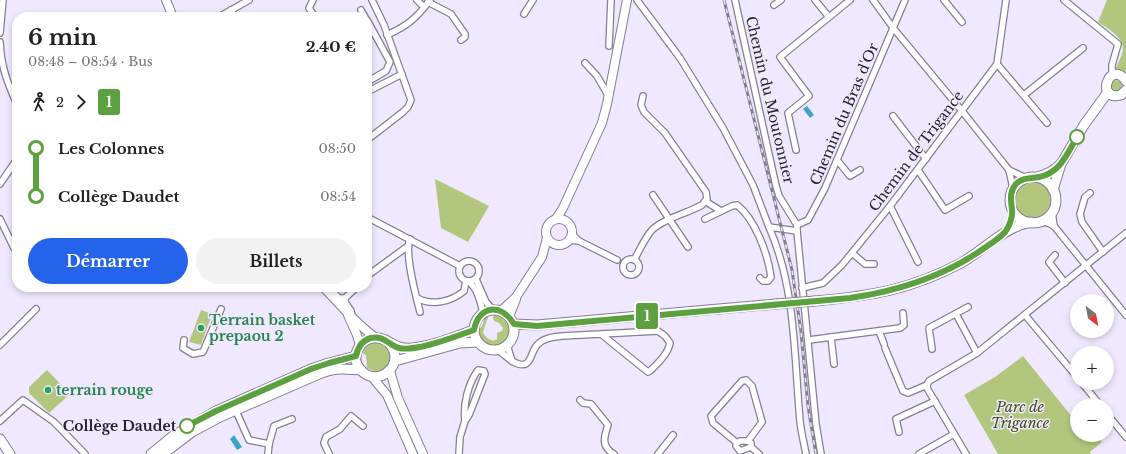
<!DOCTYPE html>
<html lang="fr">
<meta charset="utf-8">
<style>
:root{--surface:#fff;--page:#f2f2f2;--text:#222;--muted:#767676;--accent:#2563eb}
body{margin:0;font-family:"Libre Baskerville",serif;background:var(--page);color:var(--text);height:100vh;display:flex;flex-direction:column;font-size:15px;white-space:nowrap}
*{box-sizing:border-box;margin:0}
p{font-size:13px;color:var(--muted)}
.icon{flex:none;width:22px;height:22px;fill:none;stroke:currentColor;stroke-width:2;stroke-linecap:round;stroke-linejoin:round}
.map{position:relative;flex:1;overflow:hidden}
.sheet{position:absolute;left:12px;top:12px;width:360px;height:280px;display:flex;flex-direction:column;background:var(--surface);border-radius:16px;box-shadow:0 2px 6px #0003}
.sheet>*{flex:none}
.badge{padding:0 8px;border-radius:3px;font-size:14px;line-height:26px}
.needle{width:26px;rotate:148deg}
.controls{position:absolute;left:1070px;top:294px;display:grid;gap:8px}
.controls a{display:grid;place-items:center;width:44px;height:44px;border-radius:50%;background:var(--surface);box-shadow:0 2px 6px #0003;font-size:20px}
.map>.badge{position:absolute;translate:-50% -50%;box-shadow:0 0 0 2px #fff}
.legs{display:flex;align-items:center;gap:6px;height:44px;padding:0 16px;font-size:13px}
.legs p{margin-inline-start:auto}
.overview{display:flex;align-items:center;justify-content:space-between;height:68px;padding:0 16px}
h1{font-size:22px;font-weight:800;line-height:30px}
.primary-button{display:flex;gap:8px;margin-top:auto;padding:8px 16px}
.primary-button a{flex:1;height:46px;border-radius:24px;background:var(--accent);color:#fff;font-size:16px;font-weight:800;line-height:46px;text-align:center}
.primary-button a+a{background:var(--page);color:var(--text)}
ul{padding:0 16px;list-style:none}
li{display:flex;align-items:center;gap:14px;height:48px;font-size:15px}
li i{display:grid;place-items:center;width:6px;height:100%;margin:0 5px;background:currentColor}
li i::after{content:'';width:10px;height:10px;margin:-5px;border:3px solid;border-radius:50%;background:var(--surface)}
li p{margin-inline-start:auto}
li:first-child i{background:linear-gradient(#0000 50%,currentColor 0)}
li:last-child i{background:linear-gradient(currentColor 50%,#0000 0)}
.map>svg:first-child{display:block}
.green{fill:#b2c77d}
.water{fill:#3ea5c4}
.lines{fill:none;stroke-linecap:round;stroke-linejoin:round}
.street-casing{stroke:#847e92;stroke-width:8}
.secondary-casing{stroke:#847e92;stroke-width:10}
.primary-casing{stroke:#847e92;stroke-width:11}
.street{stroke:#fff;stroke-width:5.5}
.secondary{stroke:#fff;stroke-width:8}
.primary{stroke:#fff;stroke-width:9}
.rail-casing{stroke:#847f8e;stroke-width:3}
.rail{stroke:#f0e8ff;stroke-width:1.5;stroke-dasharray:4.5;stroke-linecap:butt}
.primary-bridge-casing{stroke:#847e92;stroke-width:11;stroke-linecap:butt}
.primary-bridge{stroke:#fff;stroke-width:9}
.line-1-casing{stroke:#fff;stroke-width:9}
.line-1{stroke:#5da040;stroke-width:6}
.stop-1-dot{fill:#fff;stroke:#5da040;stroke-width:2}
.leisure-dot{fill:#2e9e5b;stroke:#f0e8ff;stroke-width:1.5}
.labels{text-anchor:middle;stroke-width:3;stroke-linejoin:round;paint-order:stroke}
.street-label{font-size:14px;fill:#27242c;stroke:#f0e8ff}
.leisure-label{font-size:14px;font-weight:bold;fill:#27864d;stroke:#f0e8ff;text-anchor:start}
.park-label{font-size:14px;font-style:italic;fill:#3c4910;stroke:#f0e8ff}
.stop-label{font-size:14px;font-weight:bold;fill:#27242c;stroke:#f0e8ff;text-anchor:end}
</style>
<div class="map">
<svg width="1126" height="454" viewBox="0 0 1126 454">
<rect width="100%" height="100%" fill="#f0e8ff"/>
<!-- green -->
<g class="green">
<path d="M 1107,0 L 1126,0 L 1126,71 L 1122,73 L 1118,71 L 1116,68 C 1118,63 1122,56 1123,50 C 1124,37 1107,28 1098,22 Z"/>
<circle cx="1116" cy="86" r="6"/>
<polygon points="435,179 489,206 468,242 441,228"/>
<circle cx="1032" cy="200" r="19"/>
<polygon points="201,310 212,314 201,345 189,342"/>
<path d="M 494,314 C 501,315 506,318 509,324 C 518,347 479,356 479,329 C 482,327 484,322 484,318 L 489,315 C 487,320 484,328 483,333 L 487,338 L 493,341 L 497,339 L 497,333 L 502,331 L 503,328 L 499,323 L 494,321 L 493,318 Z"/>
<polygon points="376,341 385,344 392,355 388,368 375,374 374,371 367,368 366,355 360,352 367,343"/>
<polygon points="1023,356 1077,423 1077,435 1087,435 1092,442 1098,437 1102,442 1090,452 1091,454 998,454 964,395 995,377"/>
<polygon points="47,370 70,394 49,413 29,393 29,387"/>
</g>
<!-- water -->
<g class="water">
<polygon points="807,106 814,115 810,118 803,109"/>
<polygon points="234,435 242,447 237,450 230,439"/>
</g>
<g class="lines">
<defs>
<g id="street">
<polyline points="313,0 309,8 315,17"/>
<polyline points="417,0 424,7"/>
<polyline points="637,0 680,58 723,128 753,185 769,227 797,231"/>
<polyline points="735,0 776,186 779,196 797,225"/>
<polyline points="815,0 829,17"/>
<polyline points="873,0 894,29 962,111 1009,170"/>
<polyline points="944,0 962,22"/>
<polyline points="1064,0 1118,44 1112,65 1112,76"/>
<polyline points="428,2 451,14 465,34 465,37 461,40"/>
<polyline points="774,5 781,0"/>
<polyline points="231,10 235,17"/>
<polyline points="361,10 365,17"/>
<polyline points="524,14 533,0"/>
<polyline points="219,17 249,0"/>
<polyline points="367,20 390,62 386,71 367,82"/>
<polyline points="0,33 3,0"/>
<path d="M 387,35 C 407,26 417,18 430,0"/>
<path d="M 0,42 C 1,66 7,82 17,104"/>
<polyline points="609,46 611,0"/>
<polyline points="585,63 597,76 608,95"/>
<polyline points="997,64 1047,123"/>
<polyline points="367,92 402,74"/>
<polyline points="1024,95 1083,48"/>
<polyline points="893,116 926,159"/>
<polyline points="367,140 403,112 408,107 411,100 384,25 372,0"/>
<polyline points="796,150 788,113 809,96 780,57 850,0"/>
<polyline points="837,160 850,176 860,170"/>
<polyline points="918,170 945,210 969,196"/>
<polyline points="0,184 17,159"/>
<polyline points="1013,188 1009,170 1026,178"/>
<polyline points="1090,193 1085,197 1080,214 1082,222 1103,252"/>
<polyline points="653,195 688,247"/>
<polyline points="705,201 721,211"/>
<polyline points="890,206 918,262"/>
<polyline points="1052,212 1054,226"/>
<polyline points="367,217 460,266"/>
<polyline points="0,219 14,248"/>
<path d="M 705,219 L 732,206 L 737,205 C 755,219 768,254 771,277 L 768,281 L 763,281 L 760,278"/>
<polyline points="1040,221 1048,223 1054,226 1126,315"/>
<path d="M 769,227 C 796,288 794,356 800,421 C 801,432 804,443 806,454"/>
<path d="M 410,239 C 404,253 416,296 420,312"/>
<polyline points="568,240 579,241 571,233"/>
<polyline points="579,241 617,260"/>
<polyline points="852,253 865,264 874,264"/>
<polyline points="1055,255 1049,262 1065,283"/>
<circle cx="631" cy="267" r="8"/>
<path d="M 634,260 C 640,250 644,239 652,230 C 663,219 688,213 702,205 L 707,199 L 706,192 L 665,133 L 644,112 L 641,105 L 643,96"/>
<circle cx="469" cy="271" r="10"/>
<polyline points="367,276 408,246"/>
<polyline points="476,279 486,302 493,310"/>
<path d="M 469,282 C 477,288 481,303 483,313"/>
<polyline points="802,288 823,283 842,265 890,206 997,64 1006,0"/>
<polyline points="328,292 334,293 339,298 345,298 345,302 351,311 352,316"/>
<polyline points="345,298 357,287"/>
<path d="M 417,298 C 432,306 451,302 464,291 L 466,281"/>
<polyline points="956,314 977,353"/>
<polyline points="1025,315 1077,377"/>
<polyline points="879,331 884,344"/>
<polyline points="831,337 834,364"/>
<polyline points="184,340 183,348 193,354 203,352 221,309"/>
<polyline points="809,340 900,328 904,325 903,313"/>
<polyline points="0,345 36,309"/>
<polyline points="885,348 903,391 908,393 927,385"/>
<polyline points="932,349 929,328 968,307"/>
<polyline points="498,350 512,361 507,345"/>
<path d="M 512,361 C 533,373 529,352 538,344 C 544,338 553,337 562,336 L 658,331 L 665,336 L 670,343 C 668,354 658,363 650,371 L 648,372 L 601,334"/>
<polyline points="1082,383 1100,405"/>
<polyline points="927,385 929,381 977,353 1126,233"/>
<polyline points="927,385 927,388 966,454"/>
<path d="M 580,400 L 583,403 L 591,404 L 608,425 C 604,437 601,447 614,454"/>
<polyline points="236,411 249,440 269,444 268,454"/>
<polyline points="1107,414 1126,437"/>
<polyline points="0,421 23,400 54,422 85,454"/>
<polyline points="899,432 896,419 935,401"/>
<polygon points="740,441 748,441 751,443 751,447 740,451 736,446 737,443"/>
<polyline points="737,443 713,423 711,416 742,381 746,380 752,386 762,422 748,441"/>
<polyline points="269,444 274,426 292,419"/>
<polyline points="751,447 759,454"/>
<polyline points="329,454 324,443 326,437 340,429 351,416 363,426"/>
<path d="M 459,454 L 460,437 L 465,421 L 469,415 L 485,374 L 484,371 L 478,370 C 468,384 463,404 465,421"/>
<polyline points="658,454 673,435"/>
<polyline points="821,454 816,424 797,231 797,225 808,220 825,188 905,0"/>
<polyline points="919,454 954,434"/>
</g>
<g id="secondary">
<polyline points="166,0 173,17"/>
<polyline points="556,219 563,208 602,123 607,104 627,0"/>
<circle cx="559" cy="232" r="13"/>
<path d="M 323,287 C 340,304 356,324 376,338"/>
<polyline points="501,311 516,297 542,257 547,238"/>
<polyline points="348,315 357,335 360,345"/>
<polyline points="509,317 516,299"/>
<polyline points="390,371 398,398 423,454"/>
<polyline points="372,377 387,395 413,454"/>
</g>
<g id="primary">
<path d="M 1126,81 C 1110,58 1094,102 1121,95 L 1126,90"/>
<path d="M 1037,177 C 1046,175 1054,171 1061,164"/>
<circle cx="1033" cy="200" r="23"/>
<polyline points="1053,190 1061,164 1084,125 1108,92"/>
<path d="M 815,301 C 871,296 910,290 961,263 C 984,250 1004,227 1031,222"/>
<circle cx="494" cy="330" r="20"/>
<polyline points="513,324 537,325 776,304"/>
<path d="M 389,343 C 408,364 377,390 360,369 C 349,356 361,336 378,338 C 391,339 394,350 412,348 C 433,346 455,337 474,330"/>
<polyline points="395,361 460,343 478,342"/>
<polyline points="0,439 10,454"/>
<polyline points="151,454 173,436 216,411 311,369 329,363 356,356"/>
<path d="M 163,454 L 192,432 L 220,417 L 319,374 C 336,367 343,369 361,370"/>
</g>
</defs>
<!-- street casing -->
<use href="#street" class="street-casing"/>
<!-- secondary casing -->
<use href="#secondary" class="secondary-casing"/>
<!-- primary casing -->
<use href="#primary" class="primary-casing"/>
<!-- street -->
<use href="#street" class="street"/>
<!-- secondary -->
<use href="#secondary" class="secondary"/>
<!-- primary -->
<use href="#primary" class="primary"/>
<defs>
<polyline id="rail" points="724,0 792,270 801,332 808,406 816,454"/>
</defs>
<!-- rail casing -->
<use href="#rail" class="rail-casing"/>
<!-- rail -->
<use href="#rail" class="rail"/>
<defs>
<polyline id="primary-bridge" points="776,304 815,301"/>
</defs>
<!-- primary-bridge casing -->
<use href="#primary-bridge" class="primary-bridge-casing"/>
<!-- primary-bridge -->
<use href="#primary-bridge" class="primary-bridge"/>
</g>
<g class="lines">
<defs>
<path id="line-1" d="M 187,426 L 216,411 L 311,369 L 329,363 L 356,356 C 358,347 362,340 371,338 C 383,335 389,345 399,348 C 417,352 456,336 474,330 C 479,305 501,303 514,324 L 537,326 L 850,298 C 898,291 943,277 983,249 C 990,244 999,239 1005,232 C 1009,227 1013,217 1012,210 C 1011,200 1009,192 1016,184 C 1023,177 1030,179 1039,177 C 1060,173 1067,154 1077,137"/>
</defs>
<!-- line-1 casing -->
<use href="#line-1" class="line-1-casing"/>
<!-- line-1 -->
<use href="#line-1" class="line-1"/>
</g>
<!-- markers -->
<g class="stop-1-dot">
<circle cx="1077" cy="137" r="7"/>
<circle cx="187" cy="426" r="7"/>
</g>
<g class="leisure-dot">
<circle cx="201" cy="328" r="4"/>
<circle cx="48" cy="390" r="4"/>
</g>
<g class="labels">
<!-- street labels -->
<g class="street-label">
<text transform="translate(770 100) rotate(77)" y="5">Chemin du Moutonnier</text>
<text transform="translate(844 114) rotate(-67)" y="5">Chemin du Bras d'Or</text>
<text transform="translate(916 151) rotate(-53)" y="5">Chemin de Trigance</text>
</g>
<!-- leisure labels -->
<g class="leisure-label">
<text x="209" y="325">Terrain basket<tspan x="209" dy="16">prepaou 2</tspan></text>
<text x="56" y="395">terrain rouge</text>
</g>
<!-- park labels -->
<g class="park-label">
<text x="1020" y="412">Parc de<tspan x="1020" dy="16">Trigance</tspan></text>
</g>
<!-- stop labels -->
<g class="stop-label">
<text x="176" y="431">Collège Daudet</text>
</g>
</g>
</svg>
<div class="controls">
<a><svg class="needle" viewBox="-14 -14 28 28"><path d="M0-13l5 13h-10z" fill="#e53935"/><path d="M0 13l5-13h-10z" fill="#767676"/></svg></a>
<a>+</a>
<a>−</a>
</div>
<b class="badge" style="left:647px;top:316px;background:#5da040;color:#fff">1</b>
<section class="sheet">
<div class="overview"><div><h1>6 min</h1><p>08:48 – 08:54 · Bus</p></div><b>2.40 €</b></div>
<div class="legs"><svg class="icon" aria-label="walk" viewBox="0 0 24 24"><circle cx="13" cy="4" r="2"/><path d="M13 8l-2 6 4 7M11 14l-3 7M7 12l3-4h3l4 4"/></svg>2<svg class="icon" aria-label="forward" viewBox="0 0 24 24"><path d="M9 5l7 7-7 7"/></svg><b class="badge" style="background:#5da040;color:#fff">1</b></div>
<ul>
<li><i style="color:#5da040"></i><b>Les Colonnes</b><p>08:50</p></li>
<li><i style="color:#5da040"></i><b>Collège Daudet</b><p>08:54</p></li>
</ul>
<div class="primary-button"><a>Démarrer</a><a>Billets</a></div>
</section>
</div>
